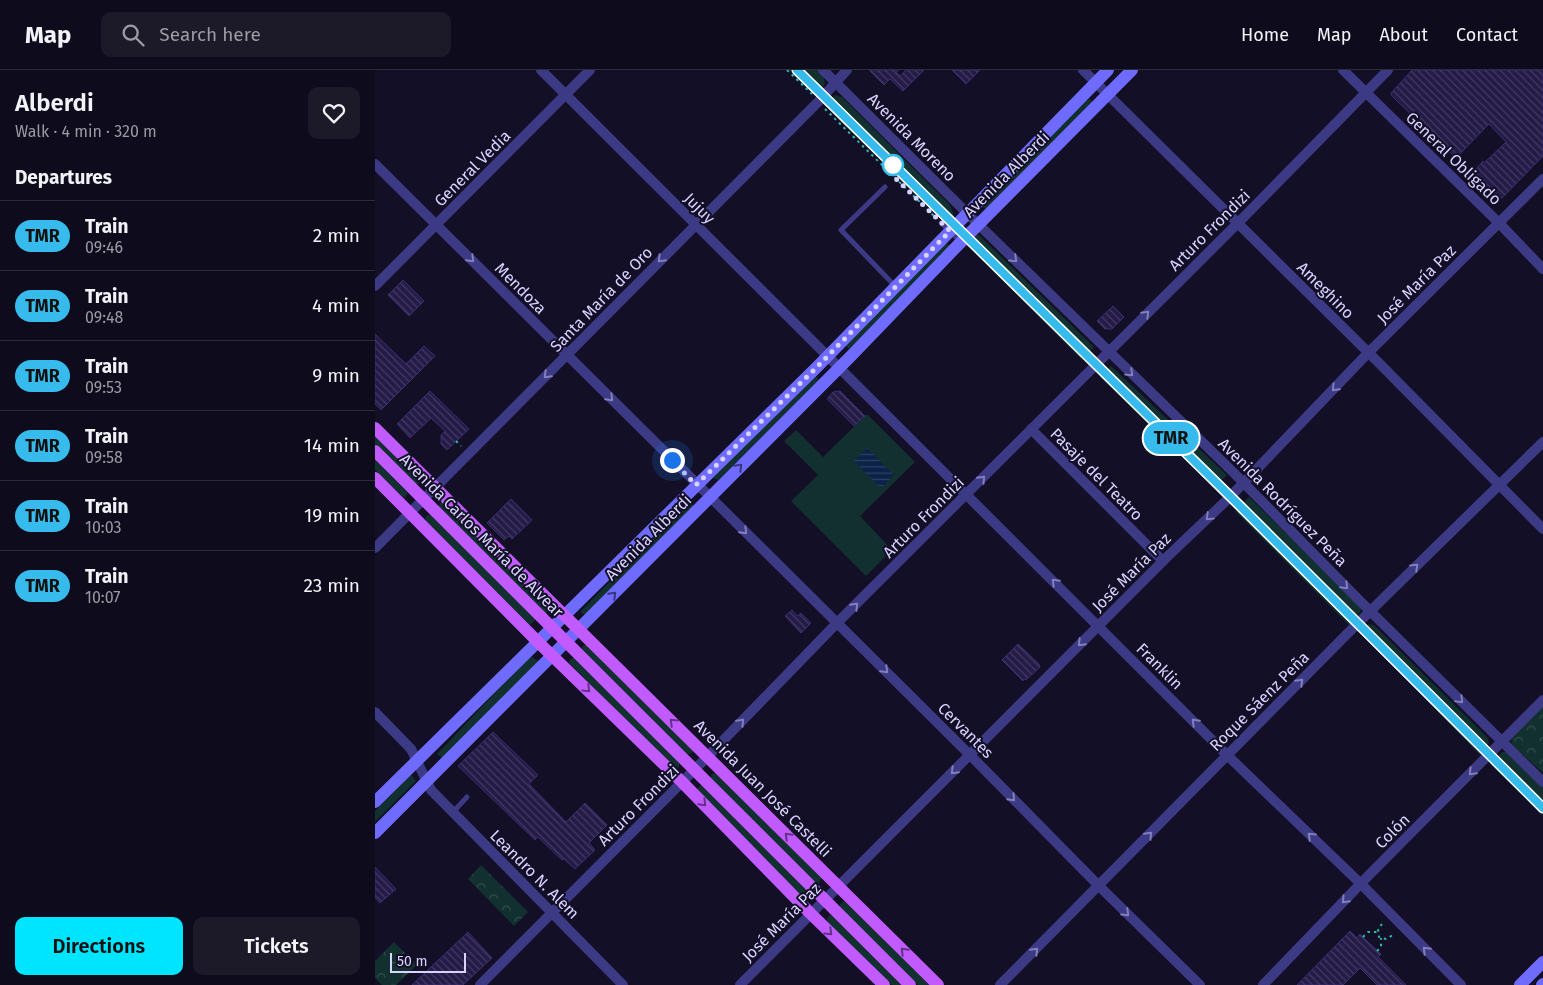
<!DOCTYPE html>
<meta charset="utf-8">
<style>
:root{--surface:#0e0b1c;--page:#1c1929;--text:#f1f3f6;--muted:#9b9ba3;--line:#2e2b3b;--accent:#00e5ff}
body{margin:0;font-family:"Fira Sans",sans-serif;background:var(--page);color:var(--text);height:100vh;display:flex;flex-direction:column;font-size:19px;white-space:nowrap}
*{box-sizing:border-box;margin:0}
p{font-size:16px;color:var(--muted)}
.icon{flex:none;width:28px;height:28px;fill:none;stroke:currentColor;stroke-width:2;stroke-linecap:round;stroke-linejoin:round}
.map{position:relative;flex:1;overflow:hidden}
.side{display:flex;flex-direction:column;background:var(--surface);width:375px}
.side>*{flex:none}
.badge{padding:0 10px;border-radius:16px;font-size:18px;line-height:32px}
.scale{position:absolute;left:15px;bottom:12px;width:76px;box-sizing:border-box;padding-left:5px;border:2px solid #d9d4ff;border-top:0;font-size:14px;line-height:18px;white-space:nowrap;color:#d9d4ff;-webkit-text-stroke:4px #130f26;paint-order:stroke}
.you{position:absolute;width:25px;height:25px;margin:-12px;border:4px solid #fff;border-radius:50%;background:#1a73e8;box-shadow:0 0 0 8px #1a73e833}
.map>.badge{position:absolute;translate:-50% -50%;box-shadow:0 0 0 2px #fff}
h2{padding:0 15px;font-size:19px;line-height:45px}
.round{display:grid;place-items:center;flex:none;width:52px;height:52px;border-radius:10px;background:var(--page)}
.summary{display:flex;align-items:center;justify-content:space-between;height:85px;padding:0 15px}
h1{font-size:24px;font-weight:600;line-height:38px}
.primary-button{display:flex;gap:10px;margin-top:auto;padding:10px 15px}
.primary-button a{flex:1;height:58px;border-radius:10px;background:var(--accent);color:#111;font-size:20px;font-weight:600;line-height:58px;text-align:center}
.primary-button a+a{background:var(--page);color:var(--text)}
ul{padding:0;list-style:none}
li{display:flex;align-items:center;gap:15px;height:70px;padding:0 15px;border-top:1px solid var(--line)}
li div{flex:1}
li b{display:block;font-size:19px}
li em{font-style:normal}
li .badge{min-width:55px;font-weight:700;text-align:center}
header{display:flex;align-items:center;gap:30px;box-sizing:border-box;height:70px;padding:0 25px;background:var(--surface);border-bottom:1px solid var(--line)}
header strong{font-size:24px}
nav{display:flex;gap:28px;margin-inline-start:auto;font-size:18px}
.search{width:350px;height:45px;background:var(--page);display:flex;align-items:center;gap:12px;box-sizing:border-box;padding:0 18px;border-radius:10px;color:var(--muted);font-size:19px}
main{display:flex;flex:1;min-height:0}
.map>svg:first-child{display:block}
.grass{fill:#12302f}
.forest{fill:url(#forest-crowns)}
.water{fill:url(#water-rules)}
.building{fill:url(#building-back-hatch);stroke:#3b2d73}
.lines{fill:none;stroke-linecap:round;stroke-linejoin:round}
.path{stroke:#2fb8b0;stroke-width:2;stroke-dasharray:2.5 4;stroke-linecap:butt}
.lane{stroke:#3d3a85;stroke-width:5}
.street{stroke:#3d3a85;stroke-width:10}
.secondary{stroke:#6f6bff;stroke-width:12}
.primary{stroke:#c25bff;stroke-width:12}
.rail{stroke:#00e5ff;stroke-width:3;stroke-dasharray:8 6;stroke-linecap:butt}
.oneway{stroke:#837fbc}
.oneway2{stroke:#38347d}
.oneway3{stroke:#623188}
.line-casing{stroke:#fff;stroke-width:11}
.line{stroke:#37bbed;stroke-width:8}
.walk{stroke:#d9d4ff;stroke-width:5;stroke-dasharray:0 9}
.stop-dot{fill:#fff;stroke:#37bbed;stroke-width:2.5}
.labels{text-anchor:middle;stroke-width:4;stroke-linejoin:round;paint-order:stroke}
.street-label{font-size:16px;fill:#d9d4ff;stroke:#130f26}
</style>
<header>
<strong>Map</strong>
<div class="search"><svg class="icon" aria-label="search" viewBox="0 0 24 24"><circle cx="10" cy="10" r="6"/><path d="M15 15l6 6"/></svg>Search here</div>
<nav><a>Home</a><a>Map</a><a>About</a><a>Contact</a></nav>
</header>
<main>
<section class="side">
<div class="summary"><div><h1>Alberdi</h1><p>Walk · 4 min · 320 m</p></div><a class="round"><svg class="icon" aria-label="heart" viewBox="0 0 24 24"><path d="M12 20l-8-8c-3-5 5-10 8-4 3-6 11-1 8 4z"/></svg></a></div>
<h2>Departures</h2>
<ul>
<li><span class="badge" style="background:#37bbed;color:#111">TMR</span><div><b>Train</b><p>09:46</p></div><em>2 min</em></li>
<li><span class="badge" style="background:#37bbed;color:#111">TMR</span><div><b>Train</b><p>09:48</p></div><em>4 min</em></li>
<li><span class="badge" style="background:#37bbed;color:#111">TMR</span><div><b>Train</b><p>09:53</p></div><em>9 min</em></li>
<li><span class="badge" style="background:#37bbed;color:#111">TMR</span><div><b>Train</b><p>09:58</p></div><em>14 min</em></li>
<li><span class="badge" style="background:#37bbed;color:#111">TMR</span><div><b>Train</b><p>10:03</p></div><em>19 min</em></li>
<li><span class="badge" style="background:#37bbed;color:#111">TMR</span><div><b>Train</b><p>10:07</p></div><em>23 min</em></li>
</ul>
<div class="primary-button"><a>Directions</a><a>Tickets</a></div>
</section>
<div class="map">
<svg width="1168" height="915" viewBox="0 0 1168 915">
<defs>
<pattern id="forest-crowns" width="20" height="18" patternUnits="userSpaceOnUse" patternTransform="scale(1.25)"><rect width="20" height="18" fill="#12302f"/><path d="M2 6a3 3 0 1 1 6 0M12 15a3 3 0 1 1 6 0" fill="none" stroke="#344d4e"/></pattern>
<pattern id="water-rules" width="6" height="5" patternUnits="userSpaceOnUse" patternTransform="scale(1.25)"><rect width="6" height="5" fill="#0c2248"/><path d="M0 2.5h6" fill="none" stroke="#2f4163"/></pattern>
<pattern id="building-back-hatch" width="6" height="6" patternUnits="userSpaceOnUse" patternTransform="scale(1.25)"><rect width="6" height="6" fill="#241b47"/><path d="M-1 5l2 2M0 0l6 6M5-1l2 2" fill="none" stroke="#433b63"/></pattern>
</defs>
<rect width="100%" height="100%" fill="#130f26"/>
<!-- grass -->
<g class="grass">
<path d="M 414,0 L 443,0 C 452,10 452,15 443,25 L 439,25 Z"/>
<polygon points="460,25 467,27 575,135 579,146 573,152 452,35"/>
<polygon points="715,29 717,31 717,34 614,138 610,139 607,136 712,30"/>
<polygon points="603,164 719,277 707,290 592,175"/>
<polygon points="571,172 576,177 474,279 469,274"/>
<polygon points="736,296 852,405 839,418 725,307"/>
<polygon points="440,305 444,310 343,410 338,408"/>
<polygon points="492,344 540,392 485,446 517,480 491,506 416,431 443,405 409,371 421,360 448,387"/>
<polygon points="0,367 45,411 43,414 41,415 0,374"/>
<polygon points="0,390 33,423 30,428 28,427 0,400"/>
<polygon points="874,427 985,536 986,541 974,555 860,441"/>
<polygon points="316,431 319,437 212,545 206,543 206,541 312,432"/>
<polygon points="65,433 68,433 175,539 171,544 63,438"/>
<polygon points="53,445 56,445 161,549 155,555 51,451 50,448"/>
<polygon points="993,554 999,555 1113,668 1114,673 1105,685 985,562"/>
<polygon points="209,575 212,575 318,680 318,682 313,685 207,579 207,577"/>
<polygon points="155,586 162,590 163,593 68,689 62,684"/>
<polygon points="197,588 200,588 305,693 303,698 300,698 194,593 194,591"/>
<polygon points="1127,682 1131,682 1168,717 1168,745 1116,695"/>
<polygon points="338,703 342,704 447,808 444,813 441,813 336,709 336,705"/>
<polygon points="36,705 41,711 0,752 0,741"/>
<polygon points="326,715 433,820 434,824 430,827 426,826 322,721 323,718"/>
<polygon points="469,831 471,831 556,915 543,915 465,838 465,834"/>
<polygon points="455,845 458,846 527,915 517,915 452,852 452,849"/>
</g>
<!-- forest -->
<g class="forest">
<polygon points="1168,636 1168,703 1137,675 1136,669"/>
<polygon points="106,795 153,842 139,856 93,809"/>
<polygon points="19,872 42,895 21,915 7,915 0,908 0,891"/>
</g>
<!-- water -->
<polygon class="water" points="492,378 519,405 506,418 479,391"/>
<!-- building -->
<g class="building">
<polygon points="494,0 524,0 521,2 525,6 531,0 549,0 528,21 515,9 509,15"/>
<polygon points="577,0 605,0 591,14"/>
<polygon points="1037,0 1168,0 1168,86 1127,128 1121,128 1097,104 1108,91 1109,93 1131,72 1114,54 1081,88 1017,26 1016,23"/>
<polygon points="28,210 49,231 34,246 13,225"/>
<polygon points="738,236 749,247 737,259 730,259 722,251"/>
<polygon points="0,264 31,294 49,276 60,286 6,340 0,334"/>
<polygon points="55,321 94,359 72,380 66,374 66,365 70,361 56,348 35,368 22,354"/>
<polygon points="465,321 490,346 479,356 452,329 458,322"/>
<polygon points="136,429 157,450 137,469 134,466 129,470 112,453"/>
<polygon points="417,540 422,546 426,543 436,553 426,563 410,546"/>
<polygon points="643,574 664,594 665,597 651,610 649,609 648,611 627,590"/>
<polygon points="118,662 163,705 154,714 191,752 210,733 232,755 214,773 220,780 200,799 189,789 187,790 163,767 160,770 83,696"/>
<polygon points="0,797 21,819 5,833 0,828"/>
<polygon points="975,861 982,868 985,864 992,871 1006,884 1003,887 1031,915 1002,915 985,898 968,915 922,915"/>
<polygon points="93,862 117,888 88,915 37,915"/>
</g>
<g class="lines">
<!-- path -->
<g class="path">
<polyline points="412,0 437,24"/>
<polyline points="450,39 561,148"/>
<polyline points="81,371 86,376"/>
<polyline points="1007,854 1003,859 1004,867 1011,869 1018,865"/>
<polyline points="988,867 993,862 1002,862"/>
<polyline points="1002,881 1006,877 1006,868"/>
</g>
<!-- lane -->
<g class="lane">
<polyline points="510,117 466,160 520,216"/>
<polyline points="566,153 586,172"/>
<polyline points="78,742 92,727"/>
</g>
<!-- street -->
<g class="street">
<polyline points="166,0 852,685 986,814 1086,915"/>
<polyline points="448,0 604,155 857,401 986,532 1168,712"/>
<polyline points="708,0 1005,294 1168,459"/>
<polyline points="968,0 1124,153 1168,199"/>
<polyline points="0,94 595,685 724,816 825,915"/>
<polyline points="0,216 215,0"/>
<polyline points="656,359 788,491"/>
<polyline points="0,478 444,31 472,0"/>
<polyline points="0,642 36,679 56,720 248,915"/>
<polyline points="105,915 333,686 462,553 863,153 1013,0"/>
<polyline points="365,915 795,484 855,427 993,283 1168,109"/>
<polyline points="625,915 976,560 1168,372"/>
<polyline points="888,915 996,803 1168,630"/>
</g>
<!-- secondary -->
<g class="secondary">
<polyline points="0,732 442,297 733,0"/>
<polyline points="0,763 475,287 586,172 757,0"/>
<polyline points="1145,915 1168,892"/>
<polyline points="1167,915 1168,914"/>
</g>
<!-- primary -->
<g class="primary">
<polyline points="0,358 563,915"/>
<polyline points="0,381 535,915"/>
<polyline points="0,408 163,572 307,712 436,844 509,915"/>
</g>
<!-- rail -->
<polyline class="rail" points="422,0 863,434 1168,738"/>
</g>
<!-- one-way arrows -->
<defs><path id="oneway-chevron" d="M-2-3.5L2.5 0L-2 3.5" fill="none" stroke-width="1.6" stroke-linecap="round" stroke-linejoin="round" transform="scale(1.25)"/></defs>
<g class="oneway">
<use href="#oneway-chevron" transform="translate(96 189) rotate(45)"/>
<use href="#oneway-chevron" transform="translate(286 189) rotate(134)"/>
<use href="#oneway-chevron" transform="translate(639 189) rotate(44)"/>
<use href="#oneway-chevron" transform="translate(771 244) rotate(-45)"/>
<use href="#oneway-chevron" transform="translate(755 303) rotate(44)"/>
<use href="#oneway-chevron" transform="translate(172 305) rotate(135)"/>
<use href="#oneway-chevron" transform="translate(960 318) rotate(134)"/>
<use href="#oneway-chevron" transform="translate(235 328) rotate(45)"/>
<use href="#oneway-chevron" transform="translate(607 409) rotate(-46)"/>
<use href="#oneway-chevron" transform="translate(834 447) rotate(136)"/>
<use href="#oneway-chevron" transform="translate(369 461) rotate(45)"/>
<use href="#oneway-chevron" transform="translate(1040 497) rotate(-44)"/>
<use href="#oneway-chevron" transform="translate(680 512) rotate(-135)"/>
<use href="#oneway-chevron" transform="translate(970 516) rotate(45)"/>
<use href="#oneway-chevron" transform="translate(480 536) rotate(-45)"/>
<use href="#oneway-chevron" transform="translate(706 573) rotate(135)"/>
<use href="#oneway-chevron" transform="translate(510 600) rotate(45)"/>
<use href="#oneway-chevron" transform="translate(925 612) rotate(-45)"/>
<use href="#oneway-chevron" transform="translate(1085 630) rotate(45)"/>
<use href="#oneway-chevron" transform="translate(366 652) rotate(-46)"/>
<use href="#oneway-chevron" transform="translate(820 652) rotate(-135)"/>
<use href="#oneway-chevron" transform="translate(579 701) rotate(135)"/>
<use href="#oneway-chevron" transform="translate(1097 702) rotate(135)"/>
<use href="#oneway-chevron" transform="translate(637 728) rotate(46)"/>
<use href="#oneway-chevron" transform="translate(774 765) rotate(-46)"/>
<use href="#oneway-chevron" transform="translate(936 766) rotate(-136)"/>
<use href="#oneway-chevron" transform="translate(970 830) rotate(134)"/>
<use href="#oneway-chevron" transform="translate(751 843) rotate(44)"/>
<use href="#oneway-chevron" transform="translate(1051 880) rotate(-135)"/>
<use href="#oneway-chevron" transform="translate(660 881) rotate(-45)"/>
</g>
<g class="oneway2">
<use href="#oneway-chevron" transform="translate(364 397) rotate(-45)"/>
<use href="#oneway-chevron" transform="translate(238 525) rotate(-45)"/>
</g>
<g class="oneway3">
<use href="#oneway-chevron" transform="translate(212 619) rotate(44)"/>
<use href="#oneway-chevron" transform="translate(298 652) rotate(-136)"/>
<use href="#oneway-chevron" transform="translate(328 733) rotate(46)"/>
<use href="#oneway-chevron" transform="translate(413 766) rotate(-135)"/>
<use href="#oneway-chevron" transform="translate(454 862) rotate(44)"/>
<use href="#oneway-chevron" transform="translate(529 881) rotate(-135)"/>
</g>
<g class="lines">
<defs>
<polyline id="line" points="422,0 863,434 1168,738"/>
</defs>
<!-- line casing -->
<use href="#line" class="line-casing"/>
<!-- line -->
<use href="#line" class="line"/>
<!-- walk -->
<polyline class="walk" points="297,390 321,415 442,297 575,161 515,103 518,95"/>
</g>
<!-- markers -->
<circle class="stop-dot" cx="518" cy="95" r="10"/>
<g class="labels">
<!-- street labels -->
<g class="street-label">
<text transform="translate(537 67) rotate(45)" y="6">Avenida Moreno</text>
<text transform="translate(1079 88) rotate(44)" y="6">General Obligado</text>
<text transform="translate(97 98) rotate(-45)" y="6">General Vedia</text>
<text transform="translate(631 104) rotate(-45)" y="6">Avenida Alberdi</text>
<text transform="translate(325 138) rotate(45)" y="6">Jujuy</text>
<text transform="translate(834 160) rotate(-45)" y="6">Arturo Frondizi</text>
<text transform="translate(1041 214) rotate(-45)" y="6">José María Paz</text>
<text transform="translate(146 218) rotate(45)" y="6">Mendoza</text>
<text transform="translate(951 220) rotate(45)" y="6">Ameghino</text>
<text transform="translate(226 229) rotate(-46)" y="6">Santa María de Oro</text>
<text transform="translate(722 404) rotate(45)" y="6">Pasaje del Teatro</text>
<text transform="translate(908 432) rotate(45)" y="6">Avenida Rodríguez Peña</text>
<text transform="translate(548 447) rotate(-45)" y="6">Arturo Frondizi</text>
<text transform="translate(107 465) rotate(45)" y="6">Avenida Carlos María de Alvear</text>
<text transform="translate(273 467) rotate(-45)" y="6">Avenida Alberdi</text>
<text transform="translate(756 502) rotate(-45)" y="6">José María Paz</text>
<text transform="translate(785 596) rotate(45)" y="6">Franklin</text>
<text transform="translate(884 631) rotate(-45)" y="6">Roque Sáenz Peña</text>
<text transform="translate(591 660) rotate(45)" y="6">Cervantes</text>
<text transform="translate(388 718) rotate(45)" y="6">Avenida Juan José Castelli</text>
<text transform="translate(263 735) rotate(-45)" y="6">Arturo Frondizi</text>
<text transform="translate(1017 761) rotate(-45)" y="6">Colón</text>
<text transform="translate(160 804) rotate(45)" y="6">Leandro N. Alem</text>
<text transform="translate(406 852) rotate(-45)" y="6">José María Paz</text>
</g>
</g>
</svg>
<div class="scale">50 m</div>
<div class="you" style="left:297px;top:390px"></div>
<b class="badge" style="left:796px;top:368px;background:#37bbed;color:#111">TMR</b>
</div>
</main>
